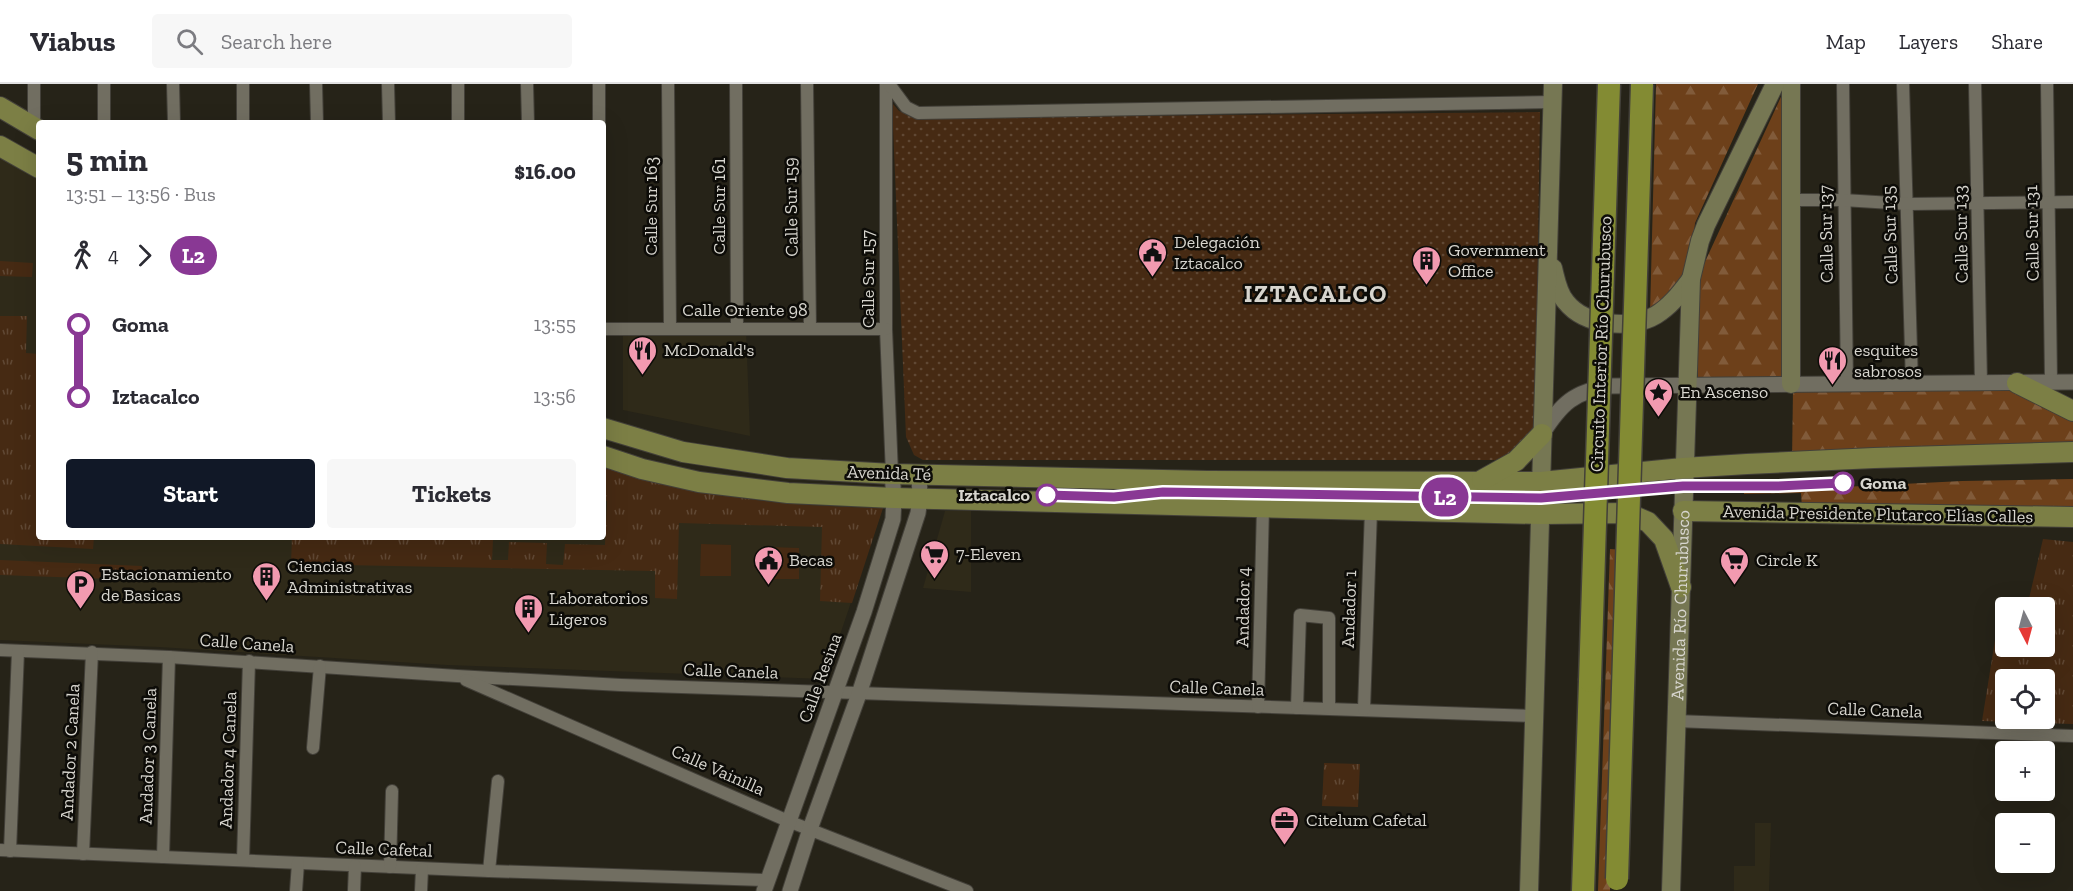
<!DOCTYPE html>
<meta charset="utf-8">
<style>
:root{--surface:#fff;--page:#f7f7f7;--text:#2b2b33;--muted:#7c7c81;--line:#e1e1e2;--accent:#111827}
body{margin:0;font-family:"Zilla Slab",serif;background:var(--page);color:var(--text);height:100vh;display:flex;flex-direction:column;font-size:22px;white-space:nowrap}
*{box-sizing:border-box;margin:0}
p{font-size:20px;color:var(--muted)}
.icon{flex:none;width:33px;height:33px;fill:none;stroke:currentColor;stroke-width:2;stroke-linecap:round;stroke-linejoin:round}
.map{position:relative;flex:1;overflow:hidden}
.panel{position:absolute;left:36px;top:36px;width:570px;height:420px;display:flex;flex-direction:column;background:var(--surface);border-radius:6px;box-shadow:0 6px 24px #0002}
.panel>*{flex:none}
.badge{padding:0 12px;border-radius:20px;font-size:21px;line-height:39px}
.needle{width:39px;rotate:174deg}
.controls{position:absolute;left:1995px;top:513px;display:grid;gap:12px}
.controls a{display:grid;place-items:center;width:60px;height:60px;border-radius:6px;background:var(--surface);box-shadow:0 6px 24px #0002;font-size:30px}
.map>.badge{position:absolute;translate:-50% -50%;box-shadow:0 0 0 3px #fff}
.legs{display:flex;align-items:center;gap:9px;height:66px;padding:0 30px;font-size:20px}
.legs p{margin-inline-start:auto}
.headline{display:flex;align-items:center;justify-content:space-between;height:102px;padding:0 30px}
h1{font-size:33px;font-weight:700;line-height:45px}
.button{display:flex;gap:12px;margin-top:auto;padding:12px 30px}
.button a{flex:1;height:69px;border-radius:6px;background:var(--accent);color:#fff;font-size:24px;font-weight:700;line-height:69px;text-align:center}
.button a+a{background:var(--page);color:var(--text)}
ul{padding:0 30px;list-style:none}
li{display:flex;align-items:center;gap:21px;height:72px;font-size:22px}
li i{display:grid;place-items:center;width:9px;height:100%;margin:0 8px;background:currentColor}
li i::after{content:'';width:15px;height:15px;margin:-8px;border:4px solid;border-radius:50%;background:var(--surface)}
li p{margin-inline-start:auto}
li:first-child i{background:linear-gradient(#0000 50%,currentColor 0)}
li:last-child i{background:linear-gradient(currentColor 50%,#0000 0)}
header{display:flex;align-items:center;gap:36px;box-sizing:border-box;height:84px;padding:0 30px;background:var(--surface);border-bottom:2px solid var(--line)}
header strong{font-size:28px}
nav{display:flex;gap:33px;margin-inline-start:auto;font-size:21px}
.search{width:420px;height:54px;background:var(--page);display:flex;align-items:center;gap:15px;box-sizing:border-box;padding:0 21px;border-radius:6px;color:var(--muted);font-size:22px}
.map>svg:first-child{display:block}
.built{fill:#2f2a19}
.grass{fill:url(#grass-tufts);fill-rule:evenodd}
.forest{fill:url(#forest-firs)}
.park{fill:url(#park-dots)}
.garden{fill:#462a13}
.lines{fill:none;stroke-linecap:round;stroke-linejoin:round}
.minor-casing{stroke:#434039;stroke-width:14}
.tertiary-casing{stroke:#434039;stroke-width:17}
.secondary-casing{stroke:#434039;stroke-width:20}
.primary-casing{stroke:#434039;stroke-width:22}
.motorway-casing{stroke:#434039;stroke-width:25}
.minor{stroke:#716e61;stroke-width:12}
.tertiary{stroke:#716e61;stroke-width:15}
.secondary{stroke:#767753;stroke-width:18}
.primary{stroke:#7c7f45;stroke-width:20}
.motorway{stroke:#838b33;stroke-width:22}
.motorway-bridge-casing{stroke:#434039;stroke-width:25;stroke-linecap:butt}
.motorway-bridge{stroke:#838b33;stroke-width:22}
.line-1-casing{stroke:#fff;stroke-width:14}
.line-1{stroke:#893894;stroke-width:9}
.stop-1-dot{fill:#fff;stroke:#893894;stroke-width:3}
.labels{text-anchor:middle;stroke-width:5;stroke-linejoin:round;paint-order:stroke}
.street-label{font-size:18px;fill:#d7d5ce;stroke:#0d0c08}
.poi-label{font-size:18px;fill:#d7d5ce;stroke:#0d0c08;text-anchor:start}
.stop-label{font-size:18px;font-weight:bold;fill:#d7d5ce;stroke:#0d0c08;text-anchor:start}
.district-label{font-size:24px;font-weight:bold;letter-spacing:1.5px;fill:#d7d5ce;stroke:#0d0c08}
</style>
<header>
<strong>Viabus</strong>
<div class="search"><svg class="icon" aria-label="search" viewBox="0 0 24 24"><circle cx="10" cy="10" r="6"/><path d="M15 15l6 6"/></svg>Search here</div>
<nav><a>Map</a><a>Layers</a><a>Share</a></nav>
</header>
<div class="map">
<svg width="2073" height="807" viewBox="0 0 2073 807">
<defs>
<pattern id="grass-tufts" width="24" height="20" patternUnits="userSpaceOnUse" patternTransform="scale(1.5)"><rect width="24" height="20" fill="#462a13"/><path d="M3 7l-1-3M5 7V3M7 7l1-3M15 17l-1-3M17 17v-4M19 17l1-3" fill="none" stroke="#604834"/></pattern>
<pattern id="forest-firs" width="22" height="20" patternUnits="userSpaceOnUse" patternTransform="scale(1.5)"><rect width="22" height="20" fill="#6d401a"/><path d="M5 1l3.5 6h-7zM16 11l3.5 6h-7z" fill="#815b3a"/></pattern>
<pattern id="park-dots" width="8" height="8" patternUnits="userSpaceOnUse" patternTransform="scale(1.5)"><rect width="8" height="8" fill="#462a13"/><path d="M2 2h.1M6 6h.1" fill="none" stroke="#604834" stroke-width="1.8" stroke-linecap="round"/></pattern>
</defs>
<rect width="100%" height="100%" fill="#262318"/>
<!-- built -->
<g class="built">
<polygon points="0,70 39,92 39,453 603,453 603,382 643,394 742,414 784,419 883,424 825,595 447,581 159,563 0,556"/>
<polygon points="746,245 750,352 623,326 623,246"/>
<polygon points="945,427 971,427 971,508 923,504"/>
<polygon points="1755,739 1771,739 1769,807 1734,807 1734,782 1755,782"/>
</g>
<!-- grass -->
<g class="grass">
<polygon points="0,177 33,179 32,193 0,192"/>
<polygon points="0,232 27,232 26,269 39,270 39,453 94,453 93,465 0,460"/>
<path d="M 603,382 C 648,396 694,407 741,414 C 788,421 836,423 883,424 L 852,519 L 820,517 L 822,443 L 679,439 L 677,515 L 655,514 L 655,487 L 291,480 L 292,453 L 454,453 L 493,456 L 492,476 L 508,476 L 509,458 L 547,459 L 546,480 L 563,481 L 565,460 L 605,461 L 607,417 L 603,416 Z"/>
<path d="M 2043,455 L 2073,458 L 2073,640 L 1982,637 L 2000,525 L 2005,526 L 2006,562 L 2044,562 L 2044,524 L 2027,523 ZM 2006,596 L 2044,596 L 2044,634 L 2006,634 Z"/>
<polygon points="0,476 142,482 141,496 0,491"/>
<polygon points="1324,679 1360,680 1358,723 1322,722"/>
</g>
<!-- forest -->
<g class="forest">
<polygon points="1656,0 1758,0 1695,139 1688,207 1650,230"/>
<polygon points="1786,2 1793,292 1698,295 1698,193"/>
<polygon points="2013,303 2073,331 2073,360 1792,378 1793,305"/>
<polygon points="2073,395 2073,429 1802,424 1801,409 1744,410 1744,408 1962,397"/>
<polygon points="1610,465 1624,466 1610,807 1598,807"/>
</g>
<!-- park -->
<polygon class="park" points="892,19 899,27 919,34 1540,28 1535,351 1516,371 1497,376 923,376 914,371 906,353"/>
<!-- garden -->
<g class="garden">
<polygon points="701,460 731,461 731,492 700,492"/>
<polygon points="769,463 799,464 799,495 769,495"/>
</g>
<g class="lines">
<defs>
<g id="minor">
<polyline points="34,0 34,43"/>
<polyline points="104,0 104,39"/>
<polyline points="173,0 174,39"/>
<polyline points="243,0 243,39"/>
<polyline points="316,0 317,39"/>
<polyline points="388,0 389,39"/>
<polyline points="458,0 458,39"/>
<polyline points="527,0 528,39"/>
<polyline points="599,0 599,39"/>
<polyline points="668,0 670,244"/>
<polyline points="736,0 737,244"/>
<polyline points="807,0 810,245"/>
<polyline points="886,0 886,245 892,390"/>
<polyline points="889,0 906,23 918,29 1552,18"/>
<polyline points="1843,0 1847,300"/>
<polyline points="1903,0 1912,300"/>
<polyline points="1975,0 1981,299"/>
<polyline points="2047,0 2051,297"/>
<polyline points="1791,116 1843,116 1908,120 2073,118"/>
<polyline points="603,245 886,245"/>
<polyline points="0,566 169,573 457,592 621,601 1534,632"/>
<polyline points="466,596 788,737 967,807"/>
<polyline points="1258,623 1263,423"/>
<polyline points="1297,624 1300,531 1329,534 1329,624"/>
<polyline points="1364,625 1371,426"/>
<polyline points="1676,637 2073,652"/>
<polyline points="313,664 320,582"/>
<polyline points="0,766 489,787 767,796"/>
<polyline points="10,767 18,567"/>
<polyline points="83,770 92,568"/>
<polyline points="163,773 169,573"/>
<polyline points="243,776 249,577"/>
<polyline points="390,783 392,707"/>
<polyline points="489,787 498,697"/>
<polyline points="296,807 298,779"/>
<polyline points="354,807 355,782"/>
<polyline points="421,807 422,785"/>
</g>
<g id="tertiary">
<path d="M 1542,350 C 1561,320 1574,307 1611,302 L 2073,298"/>
<polyline points="764,807 864,528 893,435 894,414 892,390"/>
<polyline points="790,807 810,745 859,610 918,429 920,414 919,390"/>
</g>
<g id="secondary">
<polyline points="1791,0 1791,300"/>
<path d="M 1553,184 C 1556,196 1558,209 1566,218 C 1585,242 1631,246 1656,231 C 1671,222 1681,208 1691,195"/>
<polyline points="1529,807 1553,0"/>
<path id="s1" d="M 1671,807 L 1691,195 L 1700,157 L 1706,141 L 1775,0"/>
</g>
<g id="primary">
<polyline points="0,23 39,46"/>
<polyline points="0,62 39,84"/>
<polyline points="2017,299 2073,327"/>
<polyline points="603,344 683,368 787,384 892,390 1208,397 1541,398 1683,384 1747,380 1874,374 2073,368"/>
<polyline points="603,372 642,385 699,398 788,409 894,414 1371,426 1540,430 1627,429 1648,438 1664,455 1681,503"/>
<polyline points="1482,396 1516,377 1542,350"/>
<polyline points="1683,427 2073,433"/>
</g>
<polyline id="motorway" points="1583,807 1590,597"/>
</defs>
<!-- minor casing -->
<use href="#minor" class="minor-casing"/>
<!-- tertiary casing -->
<use href="#tertiary" class="tertiary-casing"/>
<!-- secondary casing -->
<use href="#secondary" class="secondary-casing"/>
<!-- primary casing -->
<use href="#primary" class="primary-casing"/>
<!-- motorway casing -->
<use href="#motorway" class="motorway-casing"/>
<!-- minor -->
<use href="#minor" class="minor"/>
<!-- tertiary -->
<use href="#tertiary" class="tertiary"/>
<!-- secondary -->
<use href="#secondary" class="secondary"/>
<!-- primary -->
<use href="#primary" class="primary"/>
<!-- motorway -->
<use href="#motorway" class="motorway"/>
<defs>
<g id="motorway-bridge">
<polyline points="1590,597 1609,0"/>
<polyline points="1617,795 1642,0"/>
</g>
</defs>
<!-- motorway-bridge casing -->
<use href="#motorway-bridge" class="motorway-bridge-casing"/>
<!-- motorway-bridge -->
<use href="#motorway-bridge" class="motorway-bridge"/>
</g>
<g class="lines">
<defs>
<polyline id="line-1" points="1047,411 1114,413 1163,408 1541,414 1683,402 1778,402 1843,399"/>
</defs>
<!-- line-1 casing -->
<use href="#line-1" class="line-1-casing"/>
<!-- line-1 -->
<use href="#line-1" class="line-1"/>
</g>
<!-- icons -->
<defs>
<symbol id="civic-pin" viewBox="-11 -11 22 30"><path d="M0 17L-7.5 6A9.5 9.5 0 1 1 7.5 6Z" fill="#f29ab0" stroke="#0d0c08"/><path d="M-.6-6.5H3V-4.5H.6V-3L4-1V1h2V6H-6V1h2V-1L-.6-3ZM-1.2 2.5V6h2.4V2.5Z" fill="#111"/></symbol>
<symbol id="building-pin" viewBox="-11 -11 22 30"><path d="M0 17L-7.5 6A9.5 9.5 0 1 1 7.5 6Z" fill="#f29ab0" stroke="#0d0c08"/><path d="M-4-6H4V6H1V3H-1V6H-4ZM-2.5-4.3h1.7v1.8h-1.7ZM.8-4.3h1.7v1.8H.8ZM-2.5-1h1.7V.8h-1.7ZM.8-1h1.7V.8H.8Z" fill="#111"/></symbol>
<symbol id="restaurant-pin" viewBox="-11 -11 22 30"><path d="M0 17L-7.5 6A9.5 9.5 0 1 1 7.5 6Z" fill="#f29ab0" stroke="#0d0c08"/><path d="M-5-6h1v4h1v-4h1v4h1v-4h1v5L-1.5 .5V6h-2V.5L-5-1ZM5-6V6H3V1.5H1.5Q1.5-4 5-6Z" fill="#111"/></symbol>
<symbol id="sight-pin" viewBox="-11 -11 22 30"><path d="M0 17L-7.5 6A9.5 9.5 0 1 1 7.5 6Z" fill="#f29ab0" stroke="#0d0c08"/><path d="M0-6L1.8-2.2L6-1.7L2.9 1.2L3.7 5.4L0 3.3L-3.7 5.4L-2.9 1.2L-6-1.7L-1.8-2.2Z" fill="#111"/></symbol>
<symbol id="supermarket-pin" viewBox="-11 -11 22 30"><path d="M0 17L-7.5 6A9.5 9.5 0 1 1 7.5 6Z" fill="#f29ab0" stroke="#0d0c08"/><path d="M-6-5.5h2.5l.6 2H6L4.5 2H-2.5L-4.4-4H-6ZM-1.5 3.2a1.3 1.3 0 1 0 .1 0ZM3 3.2a1.3 1.3 0 1 0 .1 0Z" fill="#111"/></symbol>
<symbol id="parking-pin" viewBox="-11 -11 22 30"><path d="M0 17L-7.5 6A9.5 9.5 0 1 1 7.5 6Z" fill="#f29ab0" stroke="#0d0c08"/><path d="M-3.5-5.5H1a3.5 3.5 0 0 1 0 7H-1V5.5H-3.5ZM-1-3.4V-.6H.8a1.4 1.4 0 0 0 0-2.8Z" fill="#111"/></symbol>
<symbol id="office-pin" viewBox="-11 -11 22 30"><path d="M0 17L-7.5 6A9.5 9.5 0 1 1 7.5 6Z" fill="#f29ab0" stroke="#0d0c08"/><path d="M-6-3h4V-5.5h4V-3h4V5H-6ZM-1-4.5V-3h2v-1.5ZM-6 0V1H6V0Z" fill="#111"/></symbol>
</defs>
<g fill-rule="evenodd">
<use href="#civic-pin" x="1136" y="152" width="33" height="45"/>
<use href="#building-pin" x="1410" y="160" width="33" height="45"/>
<use href="#restaurant-pin" x="626" y="250" width="33" height="45"/>
<use href="#restaurant-pin" x="1816" y="260" width="33" height="45"/>
<use href="#sight-pin" x="1642" y="292" width="33" height="45"/>
<use href="#supermarket-pin" x="918" y="454" width="33" height="45"/>
<use href="#civic-pin" x="752" y="460" width="33" height="45"/>
<use href="#supermarket-pin" x="1718" y="460" width="33" height="45"/>
<use href="#building-pin" x="250" y="476" width="33" height="45"/>
<use href="#parking-pin" x="64" y="484" width="33" height="45"/>
<use href="#building-pin" x="512" y="508" width="33" height="45"/>
<use href="#office-pin" x="1268" y="720" width="33" height="45"/>
</g>
<!-- markers -->
<g class="stop-1-dot">
<circle cx="1843" cy="399" r="10"/>
<circle cx="1047" cy="411" r="10"/>
</g>
<g class="labels">
<!-- street labels -->
<g class="street-label">
<text transform="translate(651 122) rotate(-90)" y="6">Calle Sur 163</text>
<text transform="translate(719 122) rotate(-90)" y="6">Calle Sur 161</text>
<text transform="translate(791 123) rotate(-91)" y="6">Calle Sur 159</text>
<text transform="translate(2032 149) rotate(-91)" y="6">Calle Sur 131</text>
<text transform="translate(1826 150) rotate(-91)" y="6">Calle Sur 137</text>
<text transform="translate(1961 150) rotate(-91)" y="6">Calle Sur 133</text>
<text transform="translate(1890 151) rotate(-92)" y="6">Calle Sur 135</text>
<text transform="translate(868 195) rotate(-90)" y="6">Calle Sur 157</text>
<text x="745" y="232">Calle Oriente 98</text>
<text transform="translate(1601 260) rotate(-88)" y="6">Circuito Interior Río Churubusco</text>
<text transform="translate(889 389) rotate(2)" y="6">Avenida Té</text>
<text transform="translate(1878 430) rotate(1)" y="6">Avenida Presidente Plutarco Elías Calles</text>
<text dy="6" stroke="none"><textPath href="#s1" startOffset="286">Avenida Río Churubusco</textPath></text>
<text transform="translate(1243 523) rotate(-89)" y="6">Andador 4</text>
<text transform="translate(1349 525) rotate(-88)" y="6">Andador 1</text>
<text transform="translate(247 559) rotate(4)" y="6">Calle Canela</text>
<text transform="translate(731 587) rotate(2)" y="6">Calle Canela</text>
<text transform="translate(820 594) rotate(-70)" y="6">Calle Resina</text>
<text transform="translate(1217 604) rotate(2)" y="6">Calle Canela</text>
<text transform="translate(1875 626) rotate(2)" y="6">Calle Canela</text>
<text transform="translate(70 668) rotate(-87)" y="6">Andador 2 Canela</text>
<text transform="translate(148 672) rotate(-88)" y="6">Andador 3 Canela</text>
<text transform="translate(228 676) rotate(-88)" y="6">Andador 4 Canela</text>
<text transform="translate(718 686) rotate(24)" y="6">Calle Vainilla</text>
<text transform="translate(384 765) rotate(2)" y="6">Calle Cafetal</text>
</g>
<!-- poi labels -->
<g class="poi-label">
<text x="1174" y="164">Delegación<tspan x="1174" dy="21">Iztacalco</tspan></text>
<text x="1448" y="172">Government<tspan x="1448" dy="21">Office</tspan></text>
<text x="664" y="272">McDonald's</text>
<text x="1854" y="272">esquites<tspan x="1854" dy="21">sabrosos</tspan></text>
<text x="1680" y="314">En Ascenso</text>
<text x="956" y="476">7-Eleven</text>
<text x="789" y="482">Becas</text>
<text x="1756" y="482">Circle K</text>
<text x="287" y="488">Ciencias<tspan x="287" dy="21">Administrativas</tspan></text>
<text x="101" y="496">Estacionamiento<tspan x="101" dy="21">de Basicas</tspan></text>
<text x="549" y="520">Laboratorios<tspan x="549" dy="21">Ligeros</tspan></text>
<text x="1306" y="742">Citelum Cafetal</text>
</g>
<!-- stop labels -->
<g class="stop-label">
<text x="1860" y="405">Goma</text>
<text x="1030" y="417" text-anchor="end">Iztacalco</text>
</g>
<!-- district labels -->
<g class="district-label">
<text x="1316" y="218">IZTACALCO</text>
</g>
</g>
</svg>
<div class="controls">
<a><svg class="needle" viewBox="-14 -14 28 28"><path d="M0-13l5 13h-10z" fill="#e53935"/><path d="M0 13l5-13h-10z" fill="#7c7c81"/></svg></a>
<a><svg class="icon" aria-label="locate" viewBox="0 0 24 24"><circle cx="12" cy="12" r="6"/><path d="M12 2v4M12 18v4M2 12h4M18 12h4"/></svg></a>
<a>+</a>
<a>−</a>
</div>
<b class="badge" style="left:1445px;top:413px;background:#893894;color:#fff">L2</b>
<section class="panel">
<div class="headline"><div><h1>5 min</h1><p>13:51 – 13:56 · Bus</p></div><b>$16.00</b></div>
<div class="legs"><svg class="icon" aria-label="walk" viewBox="0 0 24 24"><circle cx="13" cy="4" r="2"/><path d="M13 8l-2 6 4 7M11 14l-3 7M7 12l3-4h3l4 4"/></svg>4<svg class="icon" aria-label="forward" viewBox="0 0 24 24"><path d="M9 5l7 7-7 7"/></svg><b class="badge" style="background:#893894;color:#fff">L2</b></div>
<ul>
<li><i style="color:#893894"></i><b>Goma</b><p>13:55</p></li>
<li><i style="color:#893894"></i><b>Iztacalco</b><p>13:56</p></li>
</ul>
<div class="button"><a>Start</a><a>Tickets</a></div>
</section>
</div>
